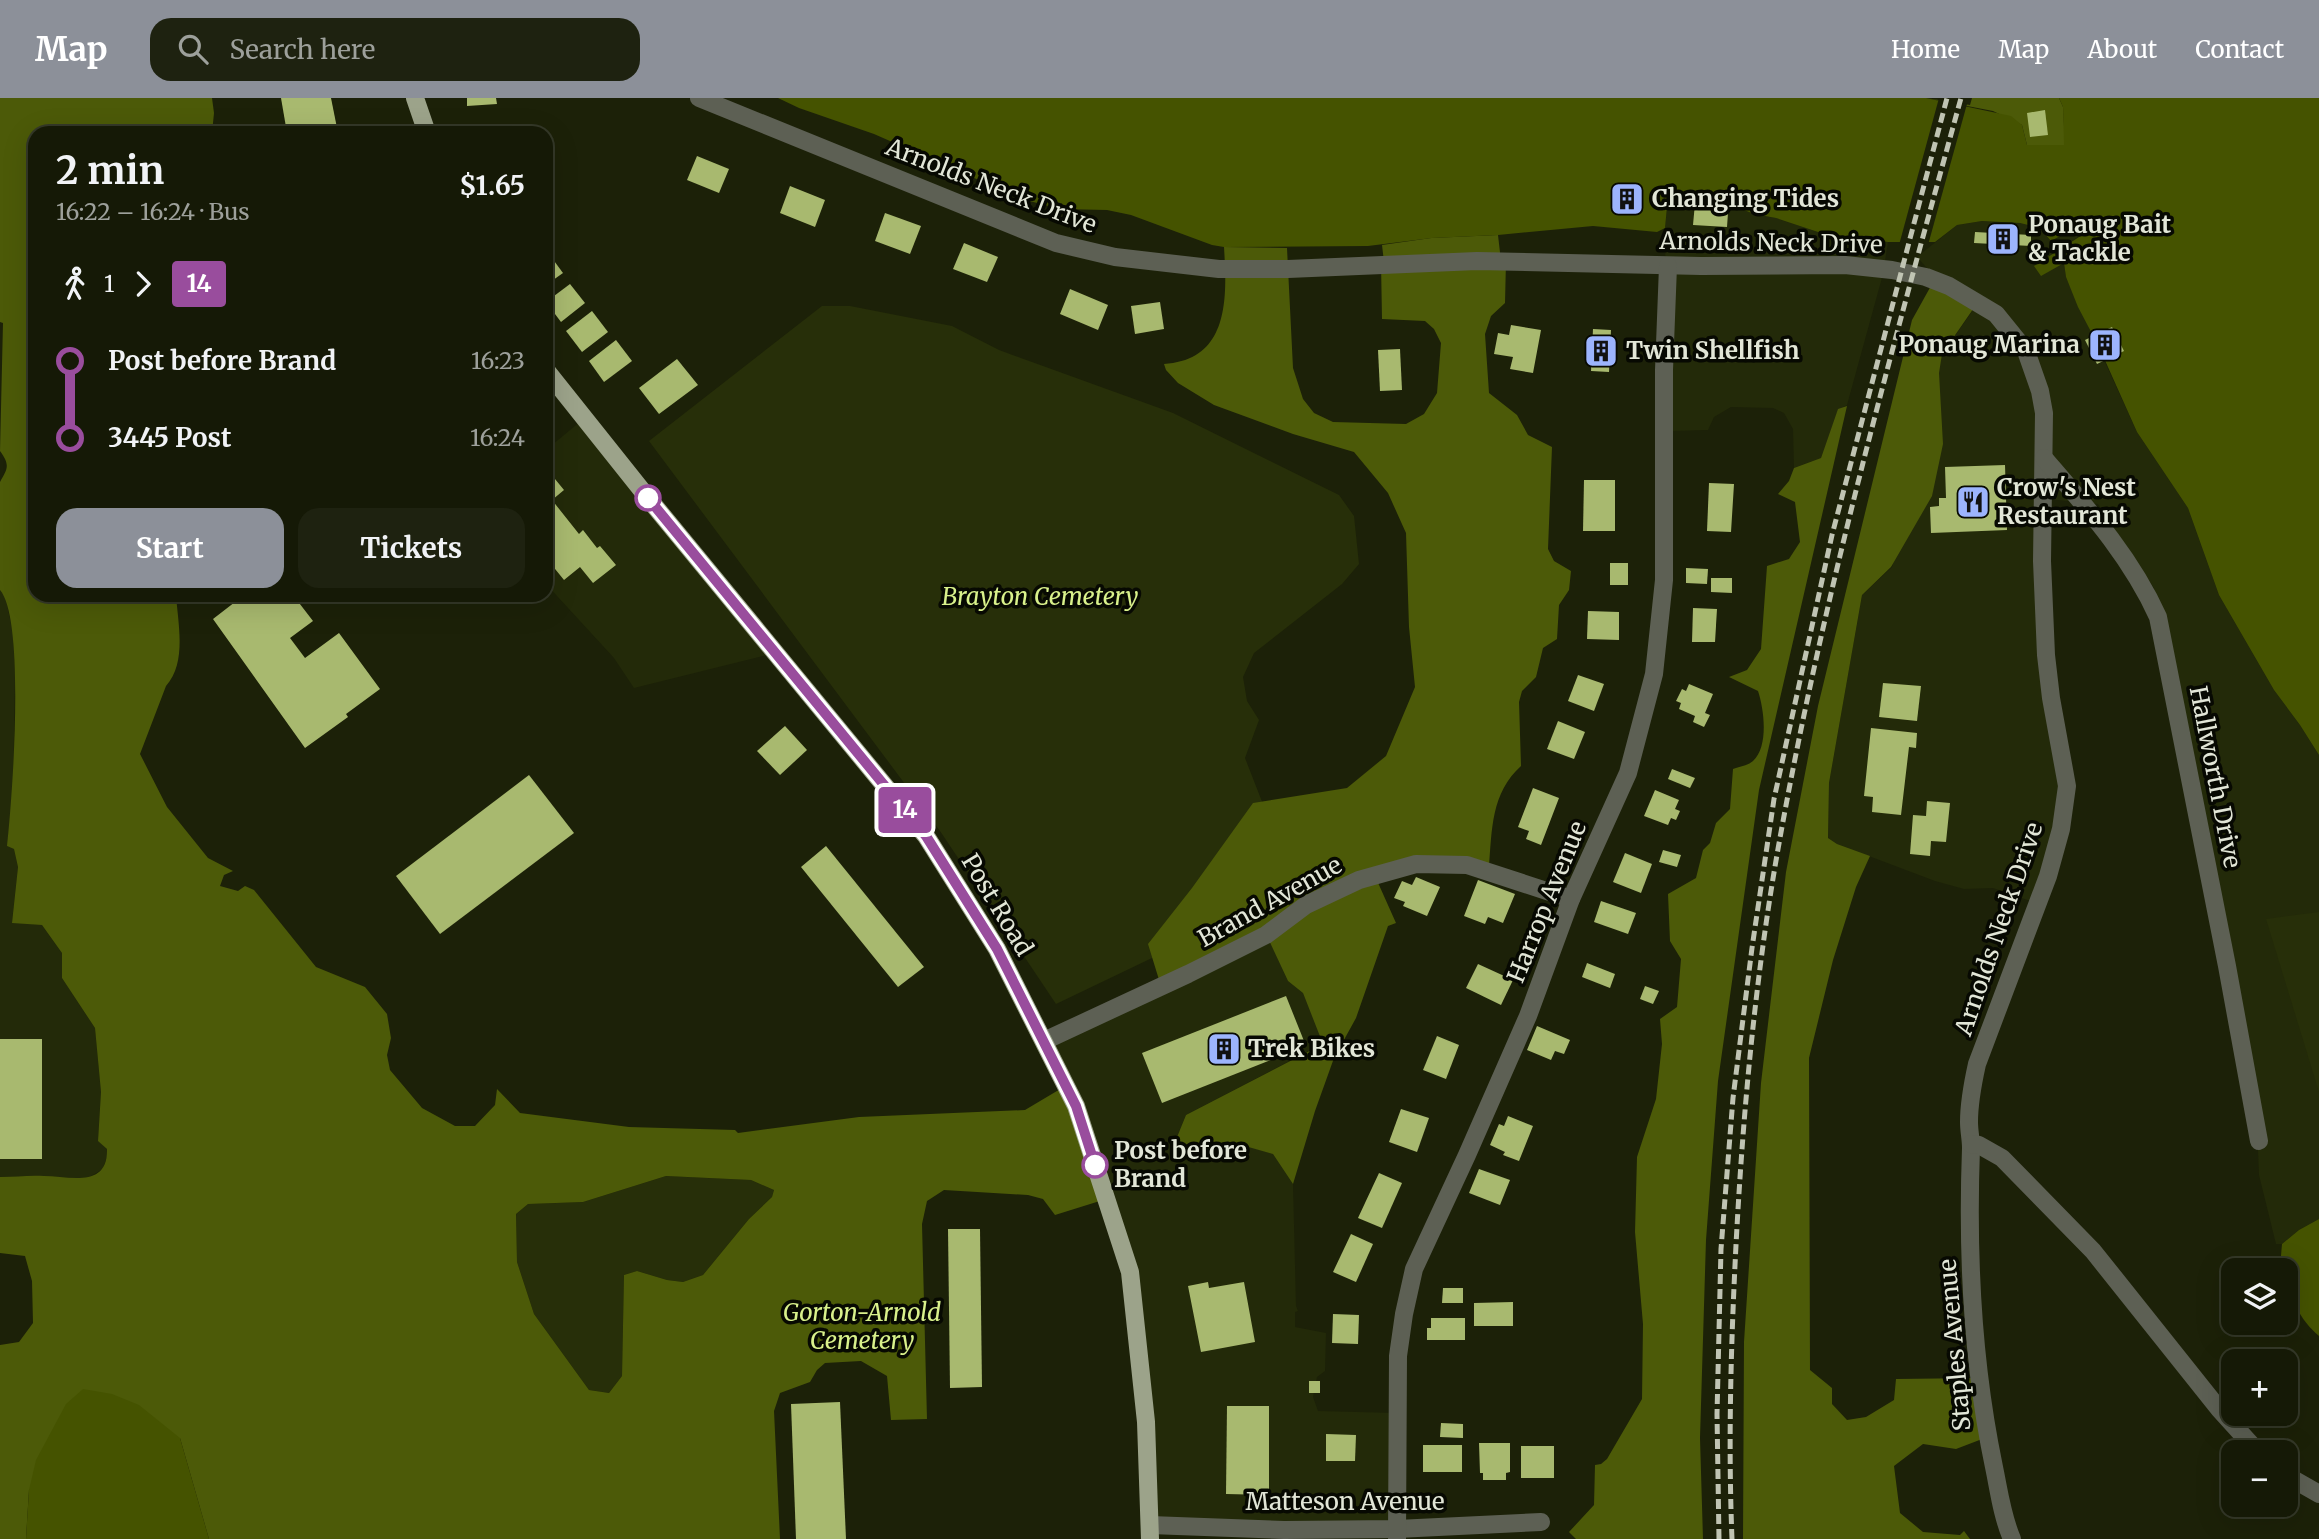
<!DOCTYPE html>
<meta charset="utf-8">
<style>
:root{--surface:#151906;--page:#1e2210;--text:#f1f3f6;--muted:#9da09b;--line:#343828;--accent:#8c9099}
body{margin:0;font-family:Merriweather,serif;background:var(--page);color:var(--text);height:100vh;display:flex;flex-direction:column;font-size:26px;white-space:nowrap}
*{box-sizing:border-box;margin:0}
p{font-size:23px;color:var(--muted)}
.icon{flex:none;width:38px;height:38px;fill:none;stroke:currentColor;stroke-width:2;stroke-linecap:round;stroke-linejoin:round}
.map{position:relative;flex:1;overflow:hidden}
.sheet{position:absolute;left:28px;top:28px;width:525px;height:476px;display:flex;flex-direction:column;background:var(--surface);border-radius:21px;box-shadow:0 7px 28px #0002,0 0 0 2px var(--line)}
.sheet>*{flex:none}
.badge{padding:0 14px;border-radius:5px;font-size:24px;line-height:46px}
.buttons{position:absolute;left:2221px;top:1160px;display:grid;gap:14px}
.buttons a{display:grid;place-items:center;width:77px;height:77px;border-radius:14px;background:var(--surface);box-shadow:0 7px 28px #0002,0 0 0 2px var(--line);font-size:35px}
.map>.badge{position:absolute;translate:-50% -50%;box-shadow:0 0 0 4px #fff}
.legs{display:flex;align-items:center;gap:10px;height:77px;padding:0 28px;font-size:23px}
.legs p{margin-inline-start:auto}
.head{display:flex;align-items:center;justify-content:space-between;height:119px;padding:0 28px}
h1{font-size:38px;font-weight:700;line-height:52px}
.button{display:flex;gap:14px;margin-top:auto;padding:14px 28px}
.button a{flex:1;height:80px;border-radius:21px;background:var(--accent);color:#fff;font-size:28px;font-weight:700;line-height:80px;text-align:center}
.button a+a{background:var(--page);color:var(--text)}
ul{padding:0 28px;list-style:none}
li{display:flex;align-items:center;gap:24px;height:77px;font-size:26px}
li i{display:grid;place-items:center;width:10px;height:100%;margin:0 9px;background:currentColor}
li i::after{content:'';width:18px;height:18px;margin:-9px;border:5px solid;border-radius:50%;background:var(--surface)}
li p{margin-inline-start:auto}
li:first-child i{background:linear-gradient(#0000 50%,currentColor 0)}
li:last-child i{background:linear-gradient(currentColor 50%,#0000 0)}
header{display:flex;align-items:center;gap:42px;box-sizing:border-box;height:98px;padding:0 35px;background:var(--accent);color:#fff}
header strong{font-size:33px}
nav{display:flex;gap:38px;margin-inline-start:auto;font-size:24px}
.search{width:490px;height:63px;background:var(--page);display:flex;align-items:center;gap:18px;box-sizing:border-box;padding:0 24px;border-radius:21px;color:var(--muted);font-size:26px}
.map>svg:first-child{display:block}
.built{fill:#232a09}
.green{fill:#272f09}
.forest{fill:#4c5a08;fill-rule:evenodd}
.water{fill:#455300}
.pier{fill:#1c2108}
.building{fill:#a8b96f}
.lines{fill:none;stroke-linecap:round;stroke-linejoin:round}
.minor{stroke:#5d6054;stroke-width:18}
.major{stroke:#9ca38a;stroke-width:18}
.rail{stroke:#c0c4b3;stroke-width:5;stroke-dasharray:10 5;stroke-linecap:butt}
.line-1-casing{stroke:#fff;stroke-width:16}
.line-1{stroke:#994d9d;stroke-width:10}
.stop-1-dot{fill:#fff;stroke:#994d9d;stroke-width:3.5}
.labels{text-anchor:middle;stroke-width:7;stroke-linejoin:round;paint-order:stroke}
.street-label{font-size:24px;fill:#e2e6d7;stroke:#070902}
.poi-label{font-size:24px;font-weight:bold;fill:#e2e6d7;stroke:#070902;text-anchor:start}
.park-label{font-size:24px;font-style:italic;fill:#d9f18b;stroke:#070902}
.stop-label{font-size:24px;font-weight:bold;fill:#e2e6d7;stroke:#070902;text-anchor:start}
</style>
<header>
<strong>Map</strong>
<div class="search"><svg class="icon" aria-label="search" viewBox="0 0 24 24"><circle cx="10" cy="10" r="6"/><path d="M15 15l6 6"/></svg>Search here</div>
<nav><a>Home</a><a>Map</a><a>About</a><a>Contact</a></nav>
</header>
<div class="map">
<svg width="2319" height="1441" viewBox="0 0 2319 1441">
<rect width="100%" height="100%" fill="#1c2108"/>
<!-- built -->
<g class="built">
<polygon points="1690,103 1726,105 1754,116 1776,120 1824,136 1888,144 1883,176 1847,307 1838,312 1821,360 1794,370 1793,331 1784,315 1773,310 1731,309 1714,319 1708,332 1667,333 1665,130 1667,109"/>
<polygon points="1982,123 2020,125 2040,130 2051,143 2086,124 2093,129 2035,168 2064,165 2066,179 2137,334 2188,410 2219,497 2274,592 2300,627 2319,657 2319,1121 2299,1132 2282,1146 2276,1146 2259,1077 2256,1004 2154,490 2098,406 2047,401 2049,581 2066,678 2036,805 1993,790 1964,791 1935,783 1837,746 1828,740 1829,685 1862,497 1892,469 1942,256 1978,205 1934,178 1917,159 1957,127"/>
<polygon points="587,318 779,554 634,590 614,560 546,486 546,352"/>
<polygon points="0,492 5,497 13,535 15,577 13,700 7,748 14,751 18,769 12,824 42,827 62,855 62,880 95,930 101,994 98,1042 107,1051 107,1058 103,1071 86,1081 44,1078 0,1079"/>
<polygon points="1267,837 1288,883 1303,895 1324,945 1186,1017 1175,1044 1189,1061 1245,1047 1273,1056 1293,1086 1296,1208 1298,1213 1295,1214 1295,1229 1326,1235 1325,1273 1317,1279 1313,1299 1318,1313 1396,1315 1397,1431 1154,1425 1131,1171 1049,937"/>
</g>
<!-- green -->
<g class="green">
<polygon points="822,208 850,208 952,228 999,252 1173,315 1339,397 1354,418 1359,466 1342,486 1254,555 1243,579 1247,603 1259,622 1245,660 1296,791 1056,906 940,733 649,343"/>
<polygon points="2319,814 2319,994 2266,821"/>
<polygon points="666,1078 751,1082 774,1092 772,1099 749,1121 703,1177 683,1184 667,1182 637,1173 624,1177 622,1278 609,1295 589,1292 534,1216 517,1164 516,1116 528,1106 583,1104"/>
</g>
<!-- forest -->
<g class="forest">
<path d="M 0,0 L 212,0 L 214,15 L 212,35 L 35,35 L 35,497 L 176,497 C 178,525 187,565 166,588 L 140,656 L 167,709 L 208,760 L 233,773 L 224,777 L 220,788 L 238,793 L 245,788 L 254,792 L 316,869 L 365,889 L 387,916 L 391,940 L 387,957 L 390,972 L 422,1010 L 455,1028 L 475,1028 L 495,1007 L 497,991 L 520,1015 L 629,1029 L 735,1032 L 738,1035 L 859,1019 L 1025,1012 L 1067,987 L 1103,1102 L 1055,1117 L 1043,1101 L 1028,1097 L 944,1092 L 927,1103 L 922,1126 L 927,1321 L 891,1322 L 887,1278 L 861,1263 L 825,1265 L 817,1272 L 810,1284 L 780,1295 L 774,1313 L 780,1441 L 209,1441 L 180,1340 L 29,1392 L 26,1441 L 0,1441 L 0,1247 L 19,1244 L 33,1225 L 32,1183 L 25,1158 L 0,1155 L 0,1079 C 15,1079 29,1077 44,1078 C 69,1078 108,1091 107,1051 L 98,1043 L 101,994 L 95,930 L 62,880 L 62,855 L 42,827 L 12,825 L 18,769 L 14,751 L 7,748 C 12,704 26,522 0,492 L 0,384 C 8,370 10,367 0,353 L 3,225 L 0,224 ZM 666,1078 L 751,1082 L 774,1092 L 772,1099 L 749,1121 L 703,1177 L 683,1184 L 667,1182 L 637,1173 L 624,1177 L 622,1278 L 609,1295 L 589,1292 L 534,1216 L 517,1164 L 516,1116 L 528,1106 L 583,1104 Z"/>
<polygon points="1926,0 1970,7 1972,0 2059,0 2063,9 2065,47 2027,47 2022,27 1993,13"/>
<path d="M 1498,137 L 1501,163 L 1506,163 L 1505,205 L 1491,218 L 1485,236 L 1489,295 L 1517,317 L 1528,337 L 1552,349 L 1548,451 L 1554,463 L 1571,473 L 1569,492 L 1559,507 L 1557,541 L 1543,550 L 1536,579 L 1522,593 L 1519,604 L 1521,668 C 1491,695 1492,732 1489,769 L 1375,778 L 1396,825 L 1388,828 L 1356,920 L 1334,960 L 1315,1013 L 1293,1086 L 1273,1056 L 1245,1048 L 1189,1061 L 1175,1044 L 1186,1017 L 1323,946 L 1303,895 L 1288,883 L 1267,838 L 1160,885 L 1148,846 L 1192,790 L 1253,705 L 1347,690 L 1386,658 L 1415,589 L 1409,529 L 1406,435 L 1388,395 L 1354,354 L 1293,336 L 1214,307 L 1178,285 L 1166,272 L 1164,266 C 1230,262 1227,199 1224,149 L 1287,150 L 1293,270 L 1303,301 L 1314,315 L 1333,324 L 1406,326 L 1424,316 L 1437,295 L 1441,245 L 1434,231 L 1425,223 L 1382,221 L 1381,165 L 1384,164 L 1382,147 L 1431,140 Z"/>
<polygon points="1932,186 1978,204 1942,256 1939,275 1943,346 1932,398 1891,469 1862,497 1829,685 1828,740 1837,746 1870,758 1856,789 1833,862 1809,960 1810,1272 1832,1290 1832,1306 1847,1322 1866,1319 1894,1302 1896,1281 1979,1280 1990,1338 1956,1351 1923,1346 1894,1368 1900,1415 1923,1434 1960,1437 1964,1433 1970,1441 1743,1441 1744,1244 1761,985 1786,774 1818,608 1912,222"/>
<path d="M 1847,308 L 1759,692 L 1718,983 L 1706,1142 L 1700,1340 L 1703,1441 L 1576,1441 L 1569,1434 L 1594,1407 L 1595,1367 L 1601,1366 L 1607,1361 L 1642,1301 L 1643,1226 L 1635,1134 L 1637,1059 L 1656,1001 L 1662,946 L 1660,921 L 1677,909 L 1681,861 L 1670,843 L 1668,796 L 1696,780 L 1703,752 L 1710,745 L 1716,725 L 1730,711 L 1733,671 C 1739,669 1749,667 1753,663 C 1769,648 1764,611 1758,593 L 1729,579 L 1747,572 L 1761,551 L 1767,468 L 1789,461 L 1800,444 L 1795,404 L 1778,396 L 1789,383 L 1794,370 L 1821,360 L 1838,311 Z"/>
</g>
<!-- water -->
<g class="water">
<polygon points="778,0 1926,0 2011,18 2022,27 2027,47 2064,47 2063,9 2059,0 2319,0 2319,657 2300,627 2274,592 2219,497 2188,410 2137,334 2099,249 2078,209 2066,179 2064,165 2041,178 2034,168 2093,130 2086,124 2051,143 2040,130 2020,125 1982,123 1957,127 1935,144 1888,144 1824,136 1776,120 1754,116 1726,105 1690,103 1667,109 1665,130 1657,134 1593,128 1498,137 1432,140 1368,148 1224,149 1212,147 1131,117 1107,112 1060,111 1022,101 874,36 799,10"/>
<path d="M 2319,1121 L 2319,1238 C 2301,1223 2286,1196 2286,1172 L 2281,1172 L 2280,1169 L 2282,1146 L 2299,1132 Z"/>
<polygon points="83,1291 112,1296 139,1307 180,1340 209,1441 26,1441 29,1392 36,1362 66,1306"/>
</g>
<!-- pier -->
<polygon class="pier" points="1939,0 1967,6 1928,147 1899,147"/>
<!-- building -->
<g class="building">
<polygon points="281,0 331,0 338,35 287,35"/>
<polygon points="467,0 496,0 497,6 467,8"/>
<polygon points="2045,12 2048,37 2030,39 2027,15"/>
<polygon points="697,58 729,71 719,95 687,82"/>
<polygon points="1619,86 1638,88 1635,117 1616,115"/>
<polygon points="790,88 825,102 815,129 780,115"/>
<polygon points="1696,94 1716,96 1715,114 1728,115 1727,129 1693,127"/>
<polygon points="885,115 921,128 910,156 875,143"/>
<polygon points="1975,134 2031,137 2031,148 1974,145"/>
<polygon points="964,145 998,159 987,184 953,171"/>
<polygon points="549,156 563,175 546,187 546,158"/>
<polygon points="570,186 585,205 561,224 546,204"/>
<polygon points="1070,191 1108,207 1098,232 1060,216"/>
<polygon points="1160,204 1164,231 1135,236 1131,208"/>
<polygon points="592,213 608,234 582,254 566,233"/>
<polygon points="1511,227 1541,232 1533,275 1510,271 1513,259 1494,256 1498,235 1509,237"/>
<polygon points="2112,229 2124,253 2097,266 2085,242"/>
<polygon points="1593,231 1611,232 1609,274 1591,273"/>
<polygon points="616,242 632,263 604,284 589,263"/>
<polygon points="1400,251 1402,292 1380,293 1378,252"/>
<polygon points="677,261 698,287 659,316 639,290"/>
<polygon points="2005,367 2007,432 1931,435 1930,409 1939,408 1939,400 1946,400 1945,369"/>
<polygon points="546,370 564,392 552,402 579,436 583,432 597,450 600,448 616,467 593,485 580,469 564,482 547,461 552,456 546,449"/>
<polygon points="1584,382 1615,382 1615,433 1583,433"/>
<polygon points="1709,385 1734,386 1731,434 1707,433"/>
<rect x="1610" y="465" width="18" height="22"/>
<polygon points="1686,470 1708,471 1707,486 1686,485"/>
<polygon points="1711,480 1732,480 1732,495 1711,494"/>
<polygon points="230,497 293,497 313,523 290,540 305,560 339,535 380,591 346,616 348,619 305,650 213,521 235,504"/>
<polygon points="1693,510 1717,511 1715,544 1692,544"/>
<polygon points="1588,513 1619,514 1619,542 1587,541"/>
<polygon points="1578,577 1604,586 1594,613 1568,603"/>
<polygon points="1883,585 1921,588 1917,623 1879,619"/>
<polygon points="1689,586 1713,596 1705,615 1710,617 1704,629 1693,624 1695,618 1679,611 1681,605 1676,603 1682,591 1686,593"/>
<polygon points="1558,623 1585,634 1574,661 1547,651"/>
<polygon points="785,628 807,652 780,677 757,653"/>
<polygon points="1871,630 1917,635 1916,650 1909,649 1901,717 1872,714 1873,699 1864,698"/>
<polygon points="1672,671 1695,680 1690,690 1668,681"/>
<polygon points="529,677 574,735 440,836 396,778"/>
<polygon points="1533,690 1559,700 1541,747 1526,741 1529,733 1518,729"/>
<polygon points="1655,692 1679,702 1675,711 1680,713 1676,722 1671,720 1668,727 1644,718"/>
<polygon points="1927,703 1950,705 1946,744 1931,743 1930,758 1910,756 1913,717 1926,718"/>
<polygon points="826,748 924,869 898,889 801,769"/>
<polygon points="1663,752 1681,757 1677,769 1659,764"/>
<polygon points="1625,755 1652,766 1641,795 1613,784"/>
<polygon points="1416,779 1440,789 1427,818 1403,808 1405,804 1394,800 1402,783 1412,787"/>
<polygon points="1478,782 1515,796 1503,825 1488,819 1485,826 1464,818"/>
<polygon points="1601,803 1636,815 1628,836 1594,824"/>
<polygon points="1587,865 1615,876 1610,890 1582,879"/>
<polygon points="1478,866 1513,882 1501,907 1466,890"/>
<polygon points="1645,888 1659,893 1653,906 1640,901"/>
<polygon points="1286,898 1306,948 1162,1005 1142,955"/>
<polygon points="1537,928 1570,942 1564,956 1555,953 1551,962 1527,952"/>
<polygon points="1437,938 1459,947 1446,981 1423,972"/>
<rect x="0" y="941" width="42" height="120"/>
<polygon points="1401,1011 1429,1020 1417,1054 1389,1044"/>
<polygon points="1508,1018 1533,1028 1519,1063 1503,1057 1505,1054 1490,1047 1499,1026 1504,1028"/>
<polygon points="1479,1071 1510,1082 1500,1107 1469,1095"/>
<polygon points="1379,1075 1402,1085 1382,1130 1358,1120"/>
<polygon points="948,1131 980,1131 982,1289 950,1290"/>
<polygon points="1351,1136 1373,1146 1356,1184 1333,1174"/>
<polygon points="1208,1184 1209,1190 1244,1184 1255,1244 1201,1254 1188,1188"/>
<polygon points="1443,1190 1463,1190 1463,1205 1442,1205"/>
<polygon points="1513,1204 1513,1228 1474,1228 1474,1205"/>
<polygon points="1333,1216 1359,1217 1358,1246 1332,1245"/>
<polygon points="1431,1220 1465,1220 1465,1242 1427,1242 1427,1230 1431,1230"/>
<rect x="1309" y="1283" width="11" height="12"/>
<polygon points="840,1304 846,1441 796,1441 791,1306"/>
<polygon points="1227,1308 1269,1308 1269,1397 1226,1396"/>
<polygon points="1441,1325 1463,1326 1463,1340 1440,1339"/>
<polygon points="1326,1336 1356,1337 1355,1363 1326,1363"/>
<polygon points="1479,1345 1510,1345 1510,1374 1506,1375 1506,1382 1483,1382 1483,1375 1480,1375"/>
<rect x="1423" y="1347" width="39" height="27"/>
<rect x="1521" y="1348" width="33" height="32"/>
</g>
<g class="lines">
<!-- minor -->
<g class="minor">
<path d="M 699,0 L 1056,145 L 1115,159 L 1219,171 L 1288,171 L 1477,163 L 1701,168 L 1845,167 L 1892,172 L 1926,179 L 1949,188 L 1996,216 L 2026,253 L 2040,293 L 2044,315 L 2042,463 L 2046,557 L 2051,600 L 2067,688 L 2061,731 L 2048,778 L 1977,966 C 1973,984 1969,1004 1969,1024 C 1969,1033 1971,1041 1971,1050 C 1967,1157 1972,1264 1994,1369 C 1999,1393 2002,1418 2012,1441"/>
<path d="M 2044,360 C 2087,410 2131,459 2158,519 L 2227,868 L 2259,1043"/>
<polyline points="1044,943 1188,876 1266,837 1306,807 1359,782 1416,766 1467,767 1571,801"/>
<polyline points="1971,1046 1979,1047 2002,1060 2093,1153 2219,1311 2258,1354"/>
<polyline points="2286,1377 2319,1396"/>
<polyline points="1150,1427 1284,1432 1397,1431 1541,1424"/>
<polyline points="1397,1441 1398,1258 1404,1216 1414,1171 1467,1057 1528,918 1571,801 1628,675 1654,576 1664,482 1664,272 1668,168"/>
</g>
<!-- major -->
<g class="major">
<polyline points="415,0 427,35"/>
<polyline points="546,272 648,400 926,738 997,851 1076,1008 1130,1174 1146,1324 1150,1441"/>
</g>
<!-- rail -->
<g class="rail">
<polyline points="1719,1441 1717,1316 1721,1151 1733,1000 1752,850 1774,701 1832,437 1947,0"/>
<path d="M 1732,1441 C 1728,1343 1731,1245 1736,1147 C 1743,1014 1755,882 1778,751 C 1823,497 1893,248 1961,0"/>
</g>
</g>
<g class="lines">
<defs>
<polyline id="line-1" points="648,400 926,738 997,851 1076,1008 1095,1067"/>
</defs>
<!-- line-1 casing -->
<use href="#line-1" class="line-1-casing"/>
<!-- line-1 -->
<use href="#line-1" class="line-1"/>
</g>
<!-- icons -->
<defs>
<symbol id="building-square" viewBox="-11 -11 22 22"><rect x="-9" y="-9" width="18" height="18" rx="4" fill="#9cb4fd" stroke="#070902"/><path d="M-4-6H4V6H1V3H-1V6H-4ZM-2.5-4.3h1.7v1.8h-1.7ZM.8-4.3h1.7v1.8H.8ZM-2.5-1h1.7V.8h-1.7ZM.8-1h1.7V.8H.8Z" fill="#111"/></symbol>
<symbol id="restaurant-square" viewBox="-11 -11 22 22"><rect x="-9" y="-9" width="18" height="18" rx="4" fill="#9cb4fd" stroke="#070902"/><path d="M-5-6h1v4h1v-4h1v4h1v-4h1v5L-1.5 .5V6h-2V.5L-5-1ZM5-6V6H3V1.5H1.5Q1.5-4 5-6Z" fill="#111"/></symbol>
</defs>
<g fill-rule="evenodd">
<use href="#building-square" x="1608" y="82" width="38" height="38"/>
<use href="#building-square" x="1984" y="122" width="38" height="38"/>
<use href="#building-square" x="2086" y="228" width="38" height="38"/>
<use href="#building-square" x="1582" y="234" width="38" height="38"/>
<use href="#restaurant-square" x="1954" y="385" width="38" height="38"/>
<use href="#building-square" x="1205" y="932" width="38" height="38"/>
</g>
<!-- markers -->
<g class="stop-1-dot">
<circle cx="648" cy="400" r="12"/>
<circle cx="1095" cy="1067" r="12"/>
</g>
<g class="labels">
<!-- street labels -->
<g class="street-label">
<text transform="translate(991 88) rotate(21)" y="8">Arnolds Neck Drive</text>
<text transform="translate(1771 145) rotate(1)" y="8">Arnolds Neck Drive</text>
<text transform="translate(2215 679) rotate(79)" y="8">Hallworth Drive</text>
<text transform="translate(1270 804) rotate(-29)" y="8">Brand Avenue</text>
<text transform="translate(1547 804) rotate(-68)" y="8">Harrop Avenue</text>
<text transform="translate(997 807) rotate(59)" y="8">Post Road</text>
<text transform="translate(1999 831) rotate(-71)" y="8">Arnolds Neck Drive</text>
<text transform="translate(1955 1247) rotate(-95)" y="8">Staples Avenue</text>
<text x="1345" y="1412">Matteson Avenue</text>
</g>
<!-- poi labels -->
<g class="poi-label">
<text x="1652" y="109">Changing Tides</text>
<text x="2028" y="135">Ponaug Bait<tspan x="2028" dy="28">&amp; Tackle</tspan></text>
<text x="2080" y="255" text-anchor="end">Ponaug Marina</text>
<text x="1626" y="261">Twin Shellfish</text>
<text x="1997" y="398">Crow's Nest<tspan x="1997" dy="28">Restaurant</tspan></text>
<text x="1248" y="959">Trek Bikes</text>
</g>
<!-- park labels -->
<g class="park-label">
<text x="1040" y="507">Brayton Cemetery</text>
<text x="862" y="1223">Gorton-Arnold<tspan x="862" dy="28">Cemetery</tspan></text>
</g>
<!-- stop labels -->
<g class="stop-label">
<text x="1114" y="1061">Post before<tspan x="1114" dy="28">Brand</tspan></text>
</g>
</g>
</svg>
<div class="buttons">
<a><svg class="icon" aria-label="layers" viewBox="0 0 24 24"><path d="M12 4l9 5-9 5-9-5zM3 14l9 5 9-5"/></svg></a>
<a>+</a>
<a>−</a>
</div>
<b class="badge" style="left:905px;top:712px;background:#994d9d;color:#fff">14</b>
<section class="sheet">
<div class="head"><div><h1>2 min</h1><p>16:22 – 16:24 · Bus</p></div><b>$1.65</b></div>
<div class="legs"><svg class="icon" aria-label="walk" viewBox="0 0 24 24"><circle cx="13" cy="4" r="2"/><path d="M13 8l-2 6 4 7M11 14l-3 7M7 12l3-4h3l4 4"/></svg>1<svg class="icon" aria-label="forward" viewBox="0 0 24 24"><path d="M9 5l7 7-7 7"/></svg><b class="badge" style="background:#994d9d;color:#fff">14</b></div>
<ul>
<li><i style="color:#994d9d"></i><b>Post before Brand</b><p>16:23</p></li>
<li><i style="color:#994d9d"></i><b>3445 Post</b><p>16:24</p></li>
</ul>
<div class="button"><a>Start</a><a>Tickets</a></div>
</section>
</div>
